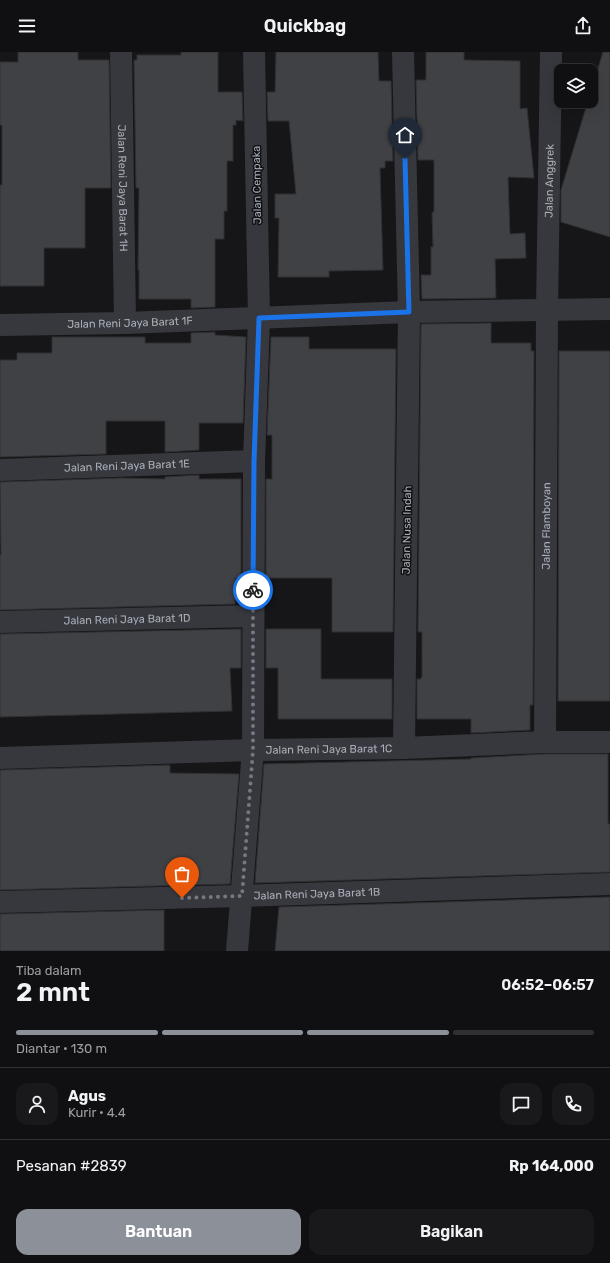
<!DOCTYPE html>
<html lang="id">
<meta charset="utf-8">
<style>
body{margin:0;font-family:Rubik,sans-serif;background:#19191b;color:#f1f3f6;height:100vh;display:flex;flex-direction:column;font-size:15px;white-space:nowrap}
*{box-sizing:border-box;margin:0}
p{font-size:13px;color:#9c9d9f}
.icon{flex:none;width:22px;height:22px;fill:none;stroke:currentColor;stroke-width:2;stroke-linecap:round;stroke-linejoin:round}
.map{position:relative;height:899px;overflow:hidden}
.sheet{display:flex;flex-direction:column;background:#101012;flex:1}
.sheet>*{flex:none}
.fabs{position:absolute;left:554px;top:12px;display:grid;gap:8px}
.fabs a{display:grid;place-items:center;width:44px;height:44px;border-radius:8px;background:#101012;box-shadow:0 4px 16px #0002,0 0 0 1px #303032;font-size:20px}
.pin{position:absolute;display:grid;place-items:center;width:34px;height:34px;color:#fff;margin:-41px -17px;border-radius:50% 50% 50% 0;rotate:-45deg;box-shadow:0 0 4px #0007}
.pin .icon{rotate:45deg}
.courier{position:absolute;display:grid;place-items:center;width:40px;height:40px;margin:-20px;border:3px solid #1a73e8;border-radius:50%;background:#fff;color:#222;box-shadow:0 1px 5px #0007}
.overview em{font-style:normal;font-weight:600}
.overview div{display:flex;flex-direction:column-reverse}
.overview{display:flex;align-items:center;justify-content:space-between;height:68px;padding:0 16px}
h1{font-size:26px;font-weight:600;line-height:30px}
.bar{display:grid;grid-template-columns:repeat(4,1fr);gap:6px 4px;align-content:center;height:48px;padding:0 16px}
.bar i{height:5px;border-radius:3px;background:#303032}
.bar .on{background:#8c9099}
.bar p{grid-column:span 4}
.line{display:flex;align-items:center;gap:10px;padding:0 16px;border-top:1px solid #303032}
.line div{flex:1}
.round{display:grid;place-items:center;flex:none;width:42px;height:42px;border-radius:12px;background:#19191b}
.primary-button{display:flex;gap:8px;margin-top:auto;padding:8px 16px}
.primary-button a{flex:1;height:46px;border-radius:12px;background:#8c9099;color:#fff;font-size:16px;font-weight:600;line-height:46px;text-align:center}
.primary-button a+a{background:#19191b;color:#f1f3f6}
header{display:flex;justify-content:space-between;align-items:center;height:52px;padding:0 16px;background:#101012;font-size:18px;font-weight:600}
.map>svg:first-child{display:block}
.building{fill:#404145;stroke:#303034}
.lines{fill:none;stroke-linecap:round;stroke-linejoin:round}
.minor{stroke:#37383d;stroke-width:22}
.done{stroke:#757880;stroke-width:4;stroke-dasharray:0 7.2}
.route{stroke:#1a73e8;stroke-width:5}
.labels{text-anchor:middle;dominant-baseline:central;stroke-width:3;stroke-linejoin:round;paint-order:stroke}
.street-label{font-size:11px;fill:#a8adb8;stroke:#111113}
</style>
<header><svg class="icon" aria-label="menu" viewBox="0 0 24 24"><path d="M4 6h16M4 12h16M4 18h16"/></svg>Quickbag<svg class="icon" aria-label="share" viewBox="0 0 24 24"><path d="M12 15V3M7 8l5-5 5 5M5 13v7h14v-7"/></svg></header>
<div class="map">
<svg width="610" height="899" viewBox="0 0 610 899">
<rect width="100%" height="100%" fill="#161618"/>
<path class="building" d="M18 0H78V8H109L111 136H85V196H44V234H0V133H2V73H0V10H18Z
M181 0H218V40H242L243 69 236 68V73H233V109H227V159H224V187H215V255L191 256V247H139V218H138L139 136H136L134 8H137V3H181Z
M276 0H378L379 29H391L393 109H385V116H380L383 218 329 219V225H278L279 166H275V142H296L289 69H268L267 40H275Z
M426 0H464V8L520 9V57L527 56 534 126 508 125 510 182 525 181 526 206 495 207 496 246 422 247 421 223H431V195H433L432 160H434V108H418L416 28H426Z
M603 0H610V185L561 170V138L588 49H591V39Z
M491 271V291H531V299H534L533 653H530V678L471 681V667H417V627H421V625H422V580H418L421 272Z
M215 280V283L246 285 243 371H199V398L165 400V369H106V402L0 405V308H17V301H52V285H145V291H191V281Z
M271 285H309V297H396L393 580H332V526H266V427H272V383H267Z
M559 299H610V649H558Z
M199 423V427H241V526H235V552L0 558V503H1L0 430 121 426 165 427V425Z
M241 577V616H230L232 659 0 665V582Z
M266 577H321V627H392V667H278V616H266Z
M545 702H608V772H610V820L255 831 264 712 471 707V706Z
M170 713V721L239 722 230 832 0 838V718Z
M610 845V899H275L279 855Z
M164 858V899H0V862Z"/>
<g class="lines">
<g class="minor">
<path id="s1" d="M121 0 125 271"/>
<path d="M403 0 409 260 404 696"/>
<path id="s2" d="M0 273 125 271 409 260 610 257"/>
<path id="s3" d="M0 418 254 409"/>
<path id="s4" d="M0 570 253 564"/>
<path id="s5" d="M545 690 547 258 551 0"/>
<path id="s6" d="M0 706 253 698 404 696 545 690H610"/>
<path id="s7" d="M0 850 242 844 610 832"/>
<path d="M237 899 253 698 254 409 259 267 254 0"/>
</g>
</g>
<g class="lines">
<path class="done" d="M182 846 242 844 253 698V538"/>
<path class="route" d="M253 538 254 410 259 266 409 260 405 107"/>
</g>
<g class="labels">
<g class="street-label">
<text stroke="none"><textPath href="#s5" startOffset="561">Jalan Anggrek</textPath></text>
<text transform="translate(257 133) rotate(-91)">Jalan Cempaka</text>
<text stroke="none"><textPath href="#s1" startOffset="136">Jalan Reni Jaya Barat 1H</textPath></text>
<text stroke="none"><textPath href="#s2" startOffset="130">Jalan Reni Jaya Barat 1F</textPath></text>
<text stroke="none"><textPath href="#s3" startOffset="127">Jalan Reni Jaya Barat 1E</textPath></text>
<text stroke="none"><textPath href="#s5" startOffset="216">Jalan Flamboyan</textPath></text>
<text transform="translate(407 478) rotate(-89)">Jalan Nusa Indah</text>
<text stroke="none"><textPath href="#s4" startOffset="127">Jalan Reni Jaya Barat 1D</textPath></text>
<text stroke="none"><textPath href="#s6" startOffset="329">Jalan Reni Jaya Barat 1C</textPath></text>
<text stroke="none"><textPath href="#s7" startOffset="317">Jalan Reni Jaya Barat 1B</textPath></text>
</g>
</g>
</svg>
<div class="fabs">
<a><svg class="icon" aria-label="layers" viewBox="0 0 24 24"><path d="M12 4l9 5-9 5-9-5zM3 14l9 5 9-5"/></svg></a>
</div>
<div class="pin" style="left:182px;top:846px;background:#ea580c"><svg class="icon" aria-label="bag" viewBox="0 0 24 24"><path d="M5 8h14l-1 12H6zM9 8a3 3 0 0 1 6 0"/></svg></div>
<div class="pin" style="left:405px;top:107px;background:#1f2937"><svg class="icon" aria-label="home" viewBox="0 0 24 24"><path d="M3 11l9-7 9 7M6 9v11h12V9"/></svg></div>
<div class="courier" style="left:253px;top:538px"><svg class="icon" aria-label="bike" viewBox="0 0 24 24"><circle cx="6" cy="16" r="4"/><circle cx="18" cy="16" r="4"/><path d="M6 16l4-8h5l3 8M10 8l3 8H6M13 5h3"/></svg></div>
</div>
<section class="sheet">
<div class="overview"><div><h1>2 mnt</h1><p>Tiba dalam</p></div><em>06:52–06:57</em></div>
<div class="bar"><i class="on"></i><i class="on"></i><i class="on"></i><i></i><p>Diantar · 130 m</p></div>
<div class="line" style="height:72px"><a class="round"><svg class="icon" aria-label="person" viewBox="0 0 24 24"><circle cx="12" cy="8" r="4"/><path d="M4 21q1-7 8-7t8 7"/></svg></a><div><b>Agus</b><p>Kurir · 4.4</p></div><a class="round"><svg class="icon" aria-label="chat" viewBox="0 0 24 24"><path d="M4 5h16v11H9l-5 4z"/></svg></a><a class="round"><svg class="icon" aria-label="phone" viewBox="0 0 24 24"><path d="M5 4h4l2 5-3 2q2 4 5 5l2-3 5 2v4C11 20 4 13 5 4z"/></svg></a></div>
<div class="line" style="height:52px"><div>Pesanan #2839</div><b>Rp 164,000</b></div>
<div class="primary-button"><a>Bantuan</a><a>Bagikan</a></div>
</section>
